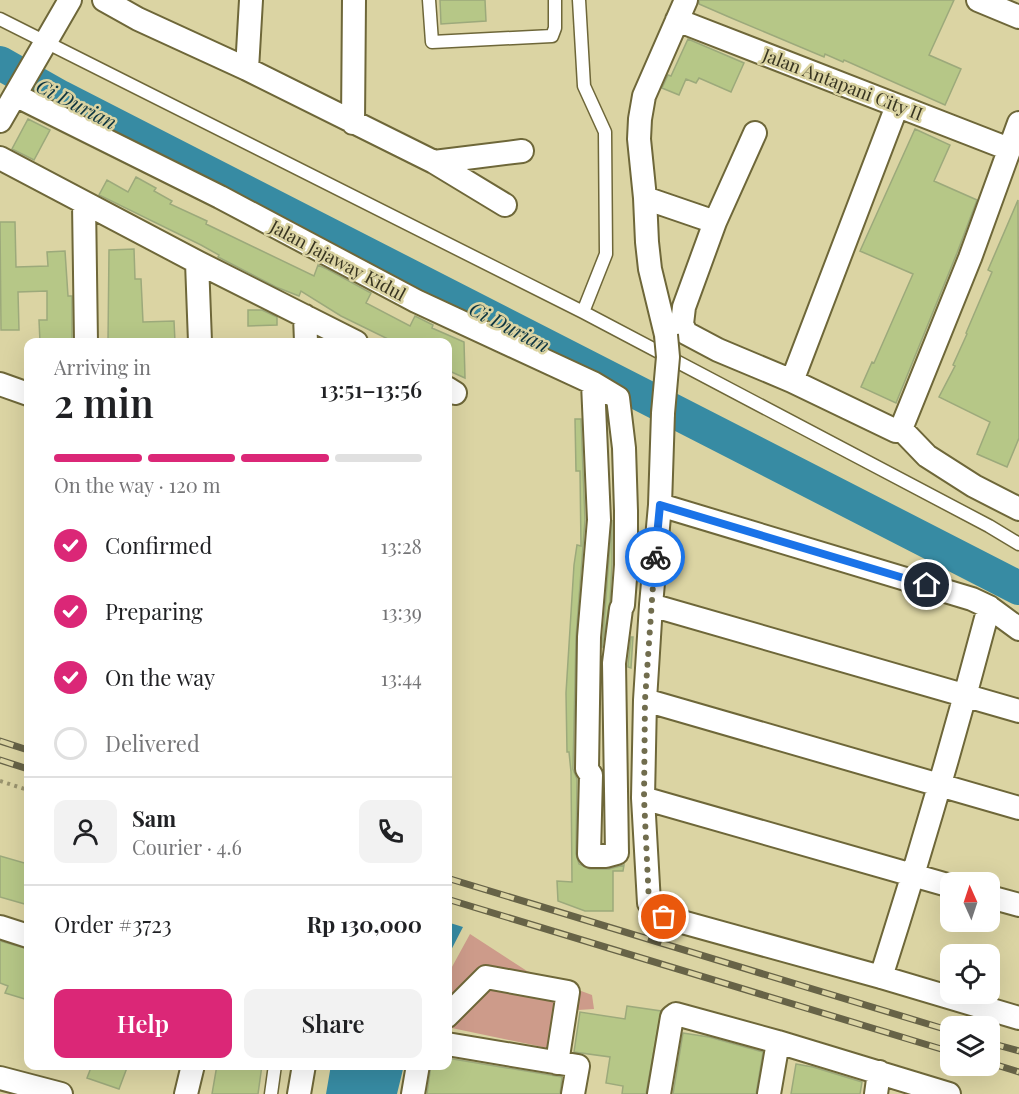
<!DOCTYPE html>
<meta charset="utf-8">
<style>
body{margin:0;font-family:"Playfair Display",serif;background:#f2f2f2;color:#202124;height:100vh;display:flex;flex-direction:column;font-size:22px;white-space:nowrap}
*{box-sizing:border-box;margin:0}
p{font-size:20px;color:#757577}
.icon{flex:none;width:33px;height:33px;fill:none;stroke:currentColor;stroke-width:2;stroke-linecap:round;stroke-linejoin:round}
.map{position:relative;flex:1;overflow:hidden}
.panel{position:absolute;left:24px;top:338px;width:428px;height:732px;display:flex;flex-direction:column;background:#fff;border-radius:12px;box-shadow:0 6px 24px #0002}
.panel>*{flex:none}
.needle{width:39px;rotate:357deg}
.tools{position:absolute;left:940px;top:872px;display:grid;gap:12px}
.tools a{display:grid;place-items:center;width:60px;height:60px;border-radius:12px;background:#fff;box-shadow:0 6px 24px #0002;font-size:30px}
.pin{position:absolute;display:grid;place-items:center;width:51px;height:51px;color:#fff;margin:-26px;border:3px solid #fff;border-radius:50%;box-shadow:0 2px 6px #0007}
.courier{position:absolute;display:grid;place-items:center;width:60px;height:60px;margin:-30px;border:4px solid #1a73e8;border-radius:50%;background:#fff;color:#222;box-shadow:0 2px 8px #0007}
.summary em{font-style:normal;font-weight:600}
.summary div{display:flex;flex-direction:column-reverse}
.summary{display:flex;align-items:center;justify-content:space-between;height:102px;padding:0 30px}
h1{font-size:39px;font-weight:600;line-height:45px}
.bar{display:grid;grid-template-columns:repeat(4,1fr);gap:9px 6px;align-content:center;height:72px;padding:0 30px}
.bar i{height:8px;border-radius:4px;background:#e0e0e0}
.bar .current{background:#db2777}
.bar p{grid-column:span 4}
.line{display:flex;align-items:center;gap:15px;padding:0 30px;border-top:2px solid #e0e0e0}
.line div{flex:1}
.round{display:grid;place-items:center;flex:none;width:63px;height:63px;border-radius:12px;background:#f2f2f2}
ol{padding:0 30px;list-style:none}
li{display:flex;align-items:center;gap:18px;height:66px}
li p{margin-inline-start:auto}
li .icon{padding:6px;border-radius:50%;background:#db2777;color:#fff;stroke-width:4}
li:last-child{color:#757577}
li i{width:33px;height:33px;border:3px solid #e0e0e0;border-radius:50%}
.primary-button{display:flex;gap:12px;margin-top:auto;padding:12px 30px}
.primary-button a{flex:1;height:69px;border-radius:12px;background:#db2777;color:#fff;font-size:24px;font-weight:600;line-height:69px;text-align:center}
.primary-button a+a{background:#f2f2f2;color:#202124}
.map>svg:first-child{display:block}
.green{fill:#cd9b8a}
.water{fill:#378ba3}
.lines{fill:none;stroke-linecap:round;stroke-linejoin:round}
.river{stroke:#378ba3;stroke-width:34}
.building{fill:#b6c787;stroke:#9ca97b;stroke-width:1.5}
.lane-casing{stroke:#6e6739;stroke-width:15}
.street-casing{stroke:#6e6739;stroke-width:26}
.path{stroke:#99936e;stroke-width:4;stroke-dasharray:3 4.5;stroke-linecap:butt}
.lane{stroke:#fff;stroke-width:12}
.street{stroke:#fff;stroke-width:22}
.rail-casing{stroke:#676347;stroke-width:7}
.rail{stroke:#dbd4a3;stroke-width:4.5;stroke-dasharray:14;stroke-linecap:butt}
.street-bridge-casing{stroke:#6e6739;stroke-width:26;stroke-linecap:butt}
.street-bridge{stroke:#fff;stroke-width:22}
.done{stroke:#716d4e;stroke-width:6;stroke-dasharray:0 10.8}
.route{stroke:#1a73e8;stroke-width:8}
.labels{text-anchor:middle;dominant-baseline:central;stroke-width:5;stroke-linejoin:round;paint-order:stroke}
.street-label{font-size:18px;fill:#383521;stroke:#dbd4a3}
.water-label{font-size:20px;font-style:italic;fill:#0f3641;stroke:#dbd4a3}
</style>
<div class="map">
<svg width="1019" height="1094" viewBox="0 0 1019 1094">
<rect width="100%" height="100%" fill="#dbd4a3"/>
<path class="green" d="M470 934 527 971 592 995 594 1009 562 1011 557 1050 447 1027V976Z"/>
<path class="water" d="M447 922 463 927 447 958Z
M331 1065H404L397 1094H326Z"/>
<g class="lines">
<path class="river" d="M0 63 60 97 1019 588"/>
</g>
<path class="building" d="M440 0H485L486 21 441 24Z
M699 0H954L929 55 961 69 945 105 844 60 843 62 825 54 824 57 729 17 699 4Z
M688 39 744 63 731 92 699 78 696 83 686 79 679 95 662 88 668 75 671 76Z
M28 119 50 130 34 160 12 149Z
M915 129 950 145 934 181 977 200 957 253 896 403 861 387 872 362 874 363 913 274 860 251Z
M136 177 156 188 154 191 172 201 170 204 207 221 206 224 314 276 318 265 327 269 371 293 366 303 410 326 415 316 433 325 432 328 464 342 465 378 447 370V342H394L341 316 301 291 299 296 276 287 218 257 219 255 201 245 99 195 107 180 128 192Z
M1018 200 1019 438 1007 467 977 454 990 422 939 397 955 366 953 365 967 334 966 333 992 272 988 270Z
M0 222H15L16 267 48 266 47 252 65 251 68 296H72V342H40L39 320H47V291L18 292 19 330H1Z
M134 249 135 279H141L143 322 174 321 175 342H108L109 250Z
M248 310H262L277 317V325L248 326Z
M575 419H581L585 520 576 637 573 769 577 779 576 854 579 864 590 869H609L624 865 623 871H613V911H585L558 901 557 881 572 882 571 772 569 752H567L566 693 574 565 577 545 581 546 580 471H576Z
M612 520V564L610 601 602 648Z
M631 637H633L631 668 628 667V664Z
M0 856 28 864V905L0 897Z
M0 941 28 949V1000L5 993 8 986 0 983Z
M627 1006 661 1011 646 1094H622L623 1086 606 1083 610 1057 574 1052 580 1012 625 1019Z
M683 1033 709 1037 763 1052 756 1094H673Z
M447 1058 562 1077 560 1094H427L431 1065H447Z
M796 1064 813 1067 862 1082 860 1094H791Z
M92 1065H128L119 1089 87 1078Z
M217 1065H262L258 1094H212Z"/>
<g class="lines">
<g class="lane-casing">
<path id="lane" d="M429 0 432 42 552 36 555 28V0
M579 0 584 86 605 132 606 254 583 312
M0 19 583 312 989 526 1019 544
M271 1094 275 1065"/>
</g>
<g class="street-casing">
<path id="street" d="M104 0 138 19 247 69 434 162 505 205
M978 0 1019 17
M677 20 1009 149
M247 69 251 0
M15 95 220 197 416 301 593 383 618 398 624 448 626 511V565L623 605 621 609 614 663 617 853 606 856H591L589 854 591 775 587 769 589 637 599 520 593 383
M0 121 70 0
M353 123 354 0
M755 133 715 222 684 307 682 324 686 333 718 350 792 381 896 431 901 429 927 456 974 486 1019 509
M0 158 197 262 356 342
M434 162 522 151
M645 198 715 222
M84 203 86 342
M197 262 200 342
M305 316 306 342
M666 335 650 269 647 242 645 198 639 139 640 119 644 96 686 0
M792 381 897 106
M0 384 28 394
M447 388 455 393
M663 413 660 505 651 605 645 700 643 798 649 903 654 912 664 917 881 977 1019 1018
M901 429 970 258 1019 123
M660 505 972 599 989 607 1019 629
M651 605 1019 711
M645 700 1019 808
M643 798 951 886
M990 897 1019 905
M0 927 28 936
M881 977C920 855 956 732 989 607
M447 1016 486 977 568 992 557 1063
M447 1044 578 1066 573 1094
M0 1078 61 1094
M186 1094 193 1065
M299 1094 304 1065
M413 1094 418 1065
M659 1094 672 1017 676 1014 778 1042 949 1094
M769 1094 778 1042
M876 1094 879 1072"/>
</g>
<path class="path" d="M0 781 28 790"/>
<use href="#lane" class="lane"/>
<use href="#street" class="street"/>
<g class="rail-casing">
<path id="rail" d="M0 741 28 750
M0 760 28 769
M447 878 951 1031
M447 899 951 1052
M990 1043 1019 1051
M990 1063 1019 1072"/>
</g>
<use href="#rail" class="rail"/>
<g class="street-bridge-casing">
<path id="street-bridge" d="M663 413 668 357 666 335"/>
</g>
<use href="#street-bridge" class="street-bridge"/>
</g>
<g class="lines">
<path class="done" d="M655 557 645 700 644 798 649 903 654 912 664 917"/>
<path class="route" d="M655 557 660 505 927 585"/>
</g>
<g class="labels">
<g class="street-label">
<text transform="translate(843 84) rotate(21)">Jalan Antapani City II</text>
<text transform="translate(338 260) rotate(28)">Jalan Jajaway Kidul</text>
</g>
<g class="water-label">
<text transform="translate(77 103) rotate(27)">Ci Durian</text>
<text transform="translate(510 326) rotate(27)">Ci Durian</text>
</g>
</g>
</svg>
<div class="tools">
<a><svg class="needle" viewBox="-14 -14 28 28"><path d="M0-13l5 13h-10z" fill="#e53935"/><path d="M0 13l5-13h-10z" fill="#757577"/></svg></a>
<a><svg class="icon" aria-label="locate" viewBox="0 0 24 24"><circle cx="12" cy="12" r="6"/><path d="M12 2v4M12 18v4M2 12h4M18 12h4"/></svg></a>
<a><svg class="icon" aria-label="layers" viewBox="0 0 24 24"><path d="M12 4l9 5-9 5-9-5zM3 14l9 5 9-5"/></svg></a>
</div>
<div class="pin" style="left:664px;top:917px;background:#ea580c"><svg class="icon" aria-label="bag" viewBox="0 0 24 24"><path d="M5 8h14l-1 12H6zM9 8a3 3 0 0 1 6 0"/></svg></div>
<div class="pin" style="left:927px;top:585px;background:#1f2937"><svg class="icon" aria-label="home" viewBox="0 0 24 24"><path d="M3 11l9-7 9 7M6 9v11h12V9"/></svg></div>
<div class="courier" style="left:655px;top:557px"><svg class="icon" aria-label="bike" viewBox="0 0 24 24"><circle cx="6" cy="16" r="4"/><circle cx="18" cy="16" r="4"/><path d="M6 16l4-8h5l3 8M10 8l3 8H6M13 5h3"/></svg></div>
<section class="panel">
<div class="summary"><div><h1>2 min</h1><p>Arriving in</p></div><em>13:51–13:56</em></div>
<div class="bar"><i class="current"></i><i class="current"></i><i class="current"></i><i></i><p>On the way · 120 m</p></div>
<ol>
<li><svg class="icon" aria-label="check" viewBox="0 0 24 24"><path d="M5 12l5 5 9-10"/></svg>Confirmed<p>13:28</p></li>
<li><svg class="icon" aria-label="check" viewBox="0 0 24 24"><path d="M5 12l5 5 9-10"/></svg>Preparing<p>13:39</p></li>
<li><svg class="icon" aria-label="check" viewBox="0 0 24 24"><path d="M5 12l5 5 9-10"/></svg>On the way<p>13:44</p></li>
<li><i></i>Delivered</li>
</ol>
<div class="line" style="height:108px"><a class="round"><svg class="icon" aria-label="person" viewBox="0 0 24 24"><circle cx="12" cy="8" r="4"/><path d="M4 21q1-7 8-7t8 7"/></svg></a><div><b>Sam</b><p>Courier · 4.6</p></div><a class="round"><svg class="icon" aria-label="phone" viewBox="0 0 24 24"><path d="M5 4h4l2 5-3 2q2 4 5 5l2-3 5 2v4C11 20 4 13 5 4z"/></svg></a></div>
<div class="line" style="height:78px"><div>Order #3723</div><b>Rp 130,000</b></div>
<div class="primary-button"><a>Help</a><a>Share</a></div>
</section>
</div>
